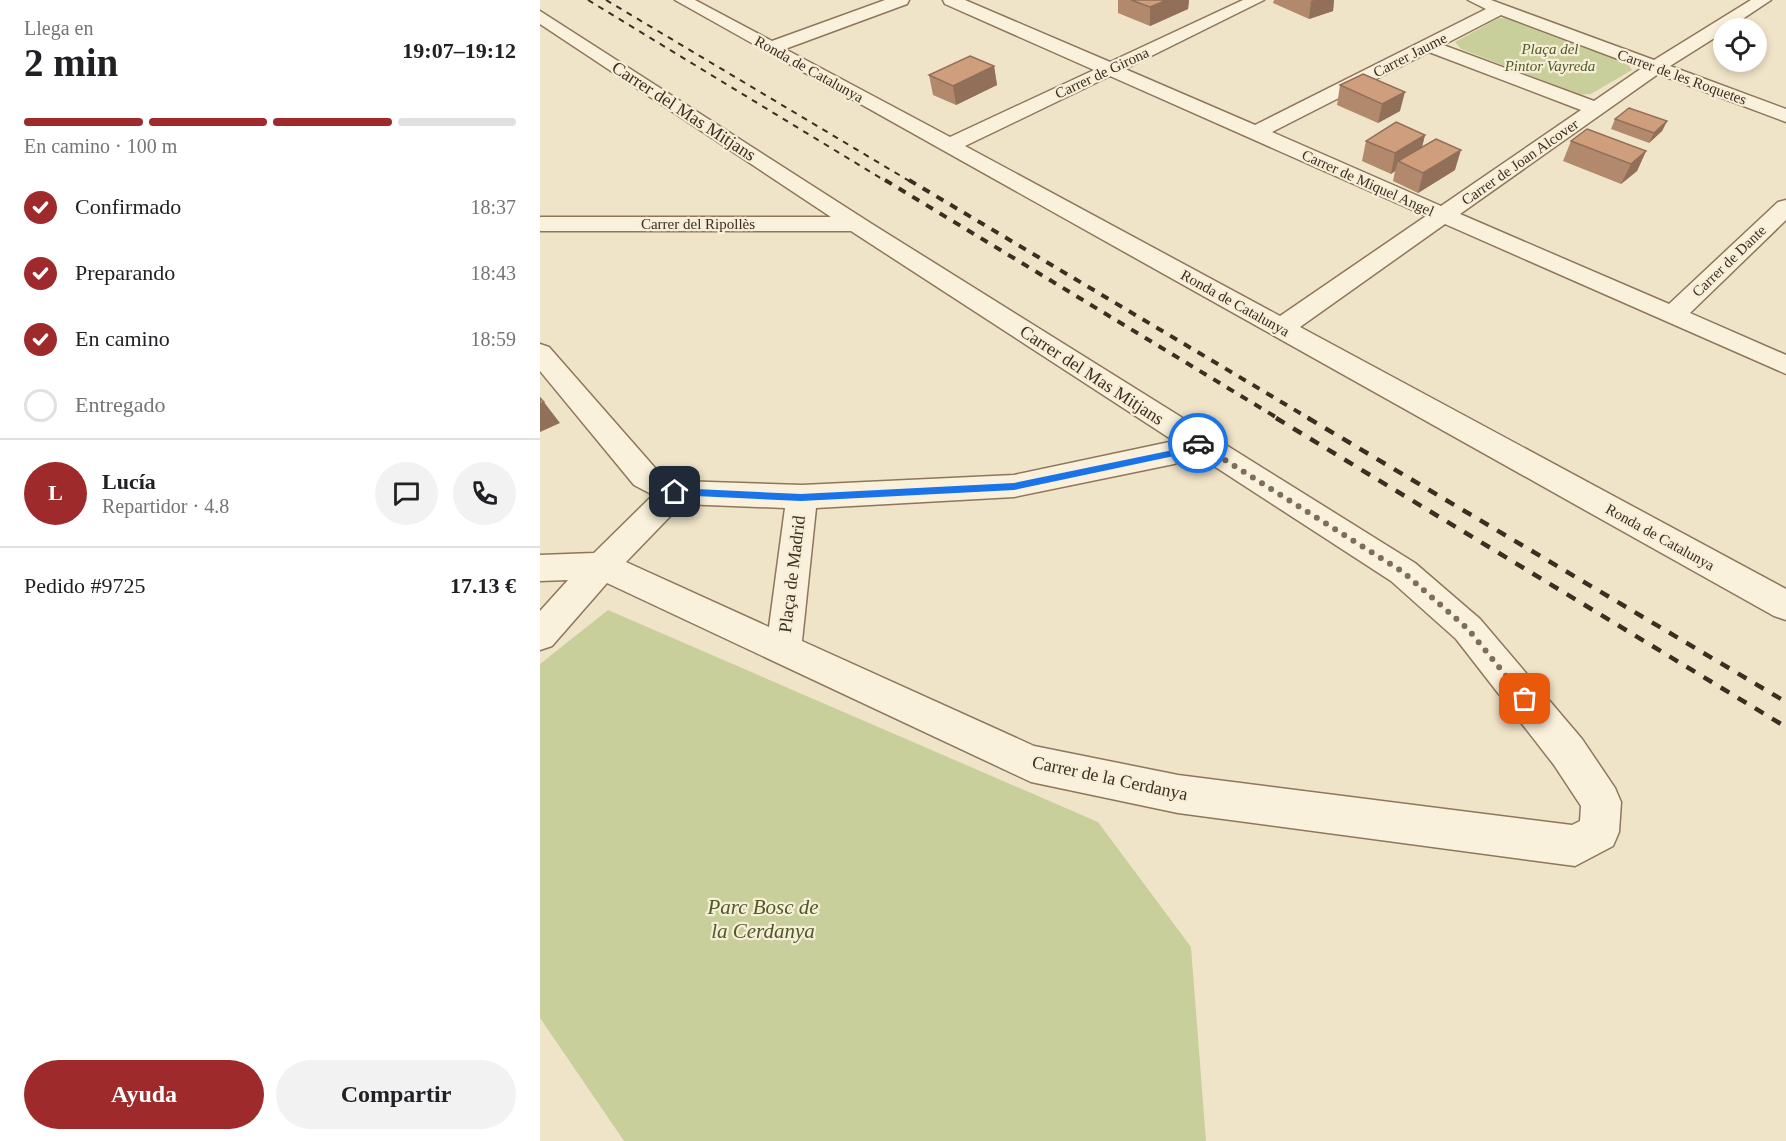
<!DOCTYPE html>
<html lang="es">
<meta charset="utf-8">
<style>
body{margin:0;font-family:Georgia,serif;background:#f2f2f2;color:#202124;height:100vh;display:flex;flex-direction:column;font-size:22px;white-space:nowrap}
*{box-sizing:border-box;margin:0}
p{font-size:20px;color:#757577}
.icon{flex:none;width:33px;height:33px;fill:none;stroke:currentColor;stroke-width:2;stroke-linecap:round;stroke-linejoin:round}
.map{position:relative;flex:1;overflow:hidden}
.panel{display:flex;flex-direction:column;background:#fff;width:540px}
.panel>*{flex:none}
.controls{position:absolute;left:1173px;top:18px;display:grid;gap:12px}
.controls a{display:grid;place-items:center;width:54px;height:54px;border-radius:50%;background:#fff;box-shadow:0 3px 9px #0003;font-size:30px}
.pin{position:absolute;display:grid;place-items:center;width:51px;height:51px;color:#fff;margin:-26px;border-radius:12px;box-shadow:0 3px 9px #0006}
.courier{position:absolute;display:grid;place-items:center;width:60px;height:60px;margin:-30px;border:4px solid #1a73e8;border-radius:50%;background:#fff;color:#222;box-shadow:0 2px 8px #0007}
.overview em{font-style:normal;font-weight:800}
.overview div{display:flex;flex-direction:column-reverse}
.overview{display:flex;align-items:center;justify-content:space-between;height:102px;padding:0 24px}
h1{font-size:39px;font-weight:800;line-height:45px}
.bar{display:grid;grid-template-columns:repeat(4,1fr);gap:9px 6px;align-content:center;height:72px;padding:0 24px}
.bar i{height:8px;border-radius:4px;background:#e0e0e0}
.bar .active{background:#9e2a2b}
.bar p{grid-column:span 4}
.line{display:flex;align-items:center;gap:15px;padding:0 24px;border-top:2px solid #e0e0e0}
.line div{flex:1}
.round{display:grid;place-items:center;flex:none;width:63px;height:63px;border-radius:32px;background:#f2f2f2}
ol{padding:0 24px;list-style:none}
li{display:flex;align-items:center;gap:18px;height:66px}
li p{margin-inline-start:auto}
li .icon{padding:6px;border-radius:50%;background:#9e2a2b;color:#fff;stroke-width:4}
li:last-child{color:#757577}
li i{width:33px;height:33px;border:3px solid #e0e0e0;border-radius:50%}
.action{display:flex;gap:12px;margin-top:auto;padding:12px 24px}
.action a{flex:1;height:69px;border-radius:36px;background:#9e2a2b;color:#fff;font-size:24px;font-weight:800;line-height:69px;text-align:center}
.action a+a{background:#f2f2f2;color:#202124}
main{display:flex;flex:1;min-height:0}
.map>svg:first-child{display:block}
.green{fill:#c9cf9b}
.lines{fill:none;stroke-linecap:round;stroke-linejoin:round}
.minor-casing{stroke:#8d765c;stroke-width:3}
.minor{fill:#faf1dc;fill-rule:evenodd}
.rail-far2{stroke:#3d2e20;stroke-width:2;stroke-dasharray:6 6;stroke-linecap:butt}
.rail-far1{stroke:#3d2e20;stroke-width:4;stroke-dasharray:8 8;stroke-linecap:butt}
.rail{stroke:#3d2e20;stroke-width:4.5;stroke-dasharray:10 10;stroke-linecap:butt}
.wall{fill:#b2896c}
.shaded-wall{fill:#916f58}
.building{fill:#cf9f7d;stroke:#916f58;stroke-width:1.5}
.route{fill:#1a73e8}
.done{stroke:#7c6e5b;stroke-width:6;stroke-dasharray:0 10.8}
.labels{text-anchor:middle;dominant-baseline:central;stroke-width:4.5;stroke-linejoin:round;paint-order:stroke}
.far-park-label{font-size:15px;font-style:italic;fill:#4d5a26;stroke:#f7eed8}
.far-street-label{font-size:15px;fill:#3d2e20;stroke:#f7eed8}
.street-label{font-size:18px;fill:#3d2e20;stroke:#f7eed8}
.near-park-label{font-size:21px;font-style:italic;fill:#4d5a26;stroke:#f7eed8}
</style>
<main>
<section class="panel">
<div class="overview"><div><h1>2 min</h1><p>Llega en</p></div><em>19:07–19:12</em></div>
<div class="bar"><i class="active"></i><i class="active"></i><i class="active"></i><i></i><p>En camino · 100 m</p></div>
<ol>
<li><svg class="icon" aria-label="check" viewBox="0 0 24 24"><path d="M5 12l5 5 9-10"/></svg>Confirmado<p>18:37</p></li>
<li><svg class="icon" aria-label="check" viewBox="0 0 24 24"><path d="M5 12l5 5 9-10"/></svg>Preparando<p>18:43</p></li>
<li><svg class="icon" aria-label="check" viewBox="0 0 24 24"><path d="M5 12l5 5 9-10"/></svg>En camino<p>18:59</p></li>
<li><i></i>Entregado</li>
</ol>
<div class="line" style="height:108px"><b class="round" style="background:#9e2a2b;color:#fff">L</b><div><b>Lucía</b><p>Repartidor · 4.8</p></div><a class="round"><svg class="icon" aria-label="chat" viewBox="0 0 24 24"><path d="M4 5h16v11H9l-5 4z"/></svg></a><a class="round"><svg class="icon" aria-label="phone" viewBox="0 0 24 24"><path d="M5 4h4l2 5-3 2q2 4 5 5l2-3 5 2v4C11 20 4 13 5 4z"/></svg></a></div>
<div class="line" style="height:78px"><div>Pedido #9725</div><b>17.13 €</b></div>
<div class="action"><a>Ayuda</a><a>Compartir</a></div>
</section>
<div class="map">
<svg width="1246" height="1141" viewBox="0 0 1246 1141">
<rect width="100%" height="100%" fill="#f0e4c8"/>
<path class="green" d="M959 18 976 19 1086 61 1092 70 1051 94 1040 95 921 49 915 42Z
M68 610 558 822 651 947 666 1141H84L0 1018V664Z"/>
<g class="lines">
<g class="minor-casing">
<path id="minor" d="M135 0H155L232 41 345 0H369L367 4 245 49 410 137 554 70 405 4 403 0H425L570 62 703 0H724L585 69 715 125 946 9 928 0H951L1114 60 1211 0H1231L1189 28H1184V32L1130 66 1246 109V122L1118 74 920 214 1129 304 1238 202 1246 200V220L1150 313 1246 355V374L905 224 760 327 1246 589V620L1234 616ZM961 15 1102 68 1054 101 903 45ZM889 52 1041 110 901 206 732 132ZM570 76 886 216 740 316 425 146Z
M0 11 332 224 875 563 940 619 1042 739 1075 788 1081 802 1079 832 1073 846 1035 866 638 813 491 782 67 583 12 646 0 650V611L28 580 0 581V555L54 553 113 495 94 485 0 371V344L9 347 116 469 139 481 262 485 474 475 634 441 311 231H0V217H291L0 24ZM657 455 851 581 916 639 1014 765 1041 806 1040 821 1032 825 638 775 494 746 262 641 276 508 474 497 634 464ZM142 504 245 508 229 627 86 562Z"/>
</g>
<use href="#minor" class="minor"/>
<path class="rail-far2" d="M48 0 347 182
M66 0 371 182"/>
<path class="rail-far1" d="M345 180 739 419
M369 180 770 419"/>
<path class="rail" d="M736 418 1246 727
M768 418 1246 702"/>
</g>
<path class="wall" d="M578 0H649L648 9 610 26 578 13Z
M734 0H794L793 11 769 19 733 3Z
M454 66 457 85 416 105 393 95 389 75Z
M800 85 860 111 838 123 797 105Z
M1075 119 1127 121 1122 131 1109 143 1071 129Z
M885 135 882 147 915 170 878 193 853 181 855 171 851 174 822 161 826 141Z
M1031 141 1106 151 1097 171 1081 184 1023 161Z"/>
<path class="shaded-wall" d="M627 0H649L648 9 610 26V7Z
M774 0H794L793 11 769 19 771 1Z
M454 66 457 85 416 105 413 86Z
M865 92 860 111 838 123 842 104Z
M1127 121 1122 131 1109 143 1114 133Z
M885 135 880 155 858 161 855 171 851 174 855 153Z
M921 150 915 170 878 193 883 173Z
M1106 151 1097 171 1081 184 1091 164Z
M0 397 20 423 0 432Z"/>
<path class="building" d="M591 0H627L610 7Z
M430 56 454 66 413 86 389 75Z
M823 74 865 92 842 104 800 85Z
M1089 108 1127 121 1114 133 1075 119Z
M856 122 885 135 855 153 826 141Z
M1047 129 1106 151 1091 164 1031 141Z
M896 139 921 150 883 173 858 161Z
M0 398 4 402 0 404Z"/>
<path class="route" d="M658 440 662 443 661 445 634 456 474 490 261 501 135 495 130 492 135 488 261 494 474 483 633 450Z"/>
<g class="lines">
<path class="done" d="M658 443 863 572 928 629 985 699"/>
</g>
<g class="labels">
<g class="far-park-label">
<text x="1010" y="49">Plaça del<tspan x="1010" dy="17">Pintor Vayreda</tspan></text>
</g>
<g class="far-street-label">
<text transform="translate(870 55) rotate(-27)">Carrer Jaume</text>
<text transform="translate(269 69) rotate(29)">Ronda de Catalunya</text>
<text transform="translate(562 73) rotate(-25)">Carrer de Girona</text>
<text transform="translate(1142 77) rotate(20)">Carrer de les Roquetes</text>
<text transform="translate(980 162) rotate(-35)">Carrer de Joan Alcover</text>
<text transform="translate(828 183) rotate(24)">Carrer de Miquel Angel</text>
<text x="158" y="224">Carrer del Ripollès</text>
<text transform="translate(1189 261) rotate(-44)">Carrer de Dante</text>
<text transform="translate(695 303) rotate(29)">Ronda de Catalunya</text>
<text transform="translate(1120 537) rotate(29)">Ronda de Catalunya</text>
</g>
<g class="street-label">
<text transform="translate(144 111) rotate(33)">Carrer del Mas Mitjans</text>
<text transform="translate(552 375) rotate(33)">Carrer del Mas Mitjans</text>
<text transform="translate(252 574) rotate(-83)">Plaça de Madrid</text>
<text transform="translate(570 778) rotate(12)">Carrer de la Cerdanya</text>
</g>
<g class="near-park-label">
<text x="223" y="907">Parc Bosc de<tspan x="223" dy="24">la Cerdanya</tspan></text>
</g>
</g>
</svg>
<div class="controls">
<a><svg class="icon" aria-label="locate" viewBox="0 0 24 24"><circle cx="12" cy="12" r="6"/><path d="M12 2v4M12 18v4M2 12h4M18 12h4"/></svg></a>
</div>
<div class="pin" style="left:985px;top:699px;background:#ea580c"><svg class="icon" aria-label="bag" viewBox="0 0 24 24"><path d="M5 8h14l-1 12H6zM9 8a3 3 0 0 1 6 0"/></svg></div>
<div class="pin" style="left:135px;top:492px;background:#1f2937"><svg class="icon" aria-label="home" viewBox="0 0 24 24"><path d="M3 11l9-7 9 7M6 9v11h12V9"/></svg></div>
<div class="courier" style="left:658px;top:443px"><svg class="icon" aria-label="car" viewBox="0 0 24 24"><path d="M5 17H2v-5l4-1 3-4h7l3 4 3 1v5h-3M9 17h6M6 11h13"/><circle cx="7" cy="17" r="2"/><circle cx="17" cy="17" r="2"/></svg></div>
</div>
</main>
